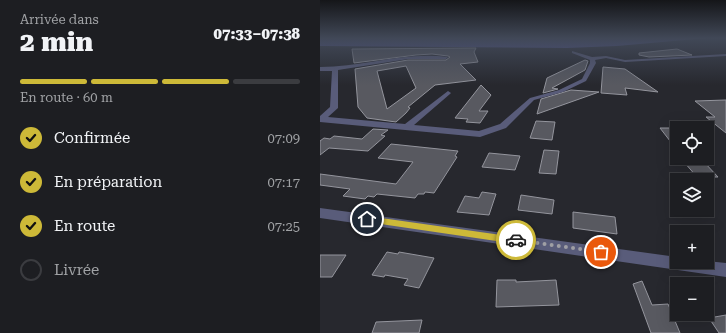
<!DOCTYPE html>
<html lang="fr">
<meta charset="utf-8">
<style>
body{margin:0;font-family:"Roboto Serif",serif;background:#2a2b2f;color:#f1f3f6;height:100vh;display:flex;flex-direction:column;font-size:15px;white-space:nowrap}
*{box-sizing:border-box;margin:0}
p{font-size:13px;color:#a0a2a5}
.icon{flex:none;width:22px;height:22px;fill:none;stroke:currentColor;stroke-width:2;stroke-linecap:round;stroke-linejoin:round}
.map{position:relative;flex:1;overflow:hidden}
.sheet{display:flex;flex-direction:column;background:#1d1e22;width:320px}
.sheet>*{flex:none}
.buttons{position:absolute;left:350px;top:121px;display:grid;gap:8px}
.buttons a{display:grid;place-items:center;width:44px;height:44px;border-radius:0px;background:#1d1e22;box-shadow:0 4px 16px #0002,0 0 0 1px #3b3c40;font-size:20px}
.pin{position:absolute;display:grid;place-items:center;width:34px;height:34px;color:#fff;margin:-17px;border:2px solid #fff;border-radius:50%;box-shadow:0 1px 4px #0007}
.courier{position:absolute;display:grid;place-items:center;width:40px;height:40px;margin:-20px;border:3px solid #cdb938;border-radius:50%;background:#fff;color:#222;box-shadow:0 1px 5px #0007}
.summary em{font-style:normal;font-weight:800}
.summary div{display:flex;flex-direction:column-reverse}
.summary{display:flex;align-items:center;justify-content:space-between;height:68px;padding:0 20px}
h1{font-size:26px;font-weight:800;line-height:30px}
.bar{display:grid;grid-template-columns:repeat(4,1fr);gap:6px 4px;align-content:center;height:48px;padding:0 20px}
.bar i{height:5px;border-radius:3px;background:#3b3c40}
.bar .active{background:#cdb938}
.bar p{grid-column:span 4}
ol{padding:0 20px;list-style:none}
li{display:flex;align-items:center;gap:12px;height:44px}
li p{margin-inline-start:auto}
li .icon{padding:4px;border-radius:50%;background:#cdb938;color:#111;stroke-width:4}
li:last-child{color:#a0a2a5}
li i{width:22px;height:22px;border:2px solid #3b3c40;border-radius:50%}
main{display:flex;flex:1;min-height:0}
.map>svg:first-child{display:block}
.forest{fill:#54569a}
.building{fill:#585960;stroke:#94959d;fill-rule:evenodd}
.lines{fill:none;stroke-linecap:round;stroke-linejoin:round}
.minor{fill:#595c7a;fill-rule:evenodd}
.route{fill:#cdb938}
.done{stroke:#9f9fa4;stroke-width:4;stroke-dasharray:0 7.2}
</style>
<main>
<section class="sheet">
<div class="summary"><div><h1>2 min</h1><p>Arrivée dans</p></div><em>07:33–07:38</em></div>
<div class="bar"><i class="active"></i><i class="active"></i><i class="active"></i><i></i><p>En route · 60 m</p></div>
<ol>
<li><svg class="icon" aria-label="check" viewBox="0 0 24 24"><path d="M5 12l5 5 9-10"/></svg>Confirmée<p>07:09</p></li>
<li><svg class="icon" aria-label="check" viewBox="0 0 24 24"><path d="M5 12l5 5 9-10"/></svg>En préparation<p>07:17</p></li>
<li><svg class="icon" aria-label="check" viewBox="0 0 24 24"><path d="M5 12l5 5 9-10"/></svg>En route<p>07:25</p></li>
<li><i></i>Livrée</li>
</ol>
</section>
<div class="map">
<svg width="406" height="333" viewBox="0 0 406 333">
<rect width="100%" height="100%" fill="#27282e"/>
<path class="forest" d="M0 38H387L297 46 247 48 0 46Z"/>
<path class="building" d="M156 48 154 52 158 62 140 64 156 80 115 85 88 107 90 108 86 113 76 122 47 118 38 107 35 69 88 60H126L130 57 128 56 112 54 96 55 34 63 32 49ZM86 66 96 88 67 109 57 71Z
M357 49 372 55 329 57 319 55V53Z
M265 60 268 61 265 70 232 88 238 89 223 93 227 78Z
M283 67 305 69 338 92 305 88 307 95 281 93Z
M161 85 171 95 159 111H168L160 123 146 122 148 119 135 118Z
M251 90 279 92 217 114 221 99Z
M406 100V133L386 117H395L375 101Z
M216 121 235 122 232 140 210 138Z
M340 128H357V150Z
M53 129 68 130 61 135 65 136 48 151 9 148 0 155V141L4 138 10 139 14 136 42 139Z
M71 144 138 151 135 156 137 157 114 193 105 192 104 194H98L95 198 57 194 54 197 48 196 45 199 23 196 30 189 0 185V174L76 184 93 162 58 158Z
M224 150 239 151 236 174 219 173Z
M169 153 200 156 195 170 162 167Z
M364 162H384L398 177H377Z
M162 192 176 194 169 215 137 212 145 196 159 198Z
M201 195 234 200 232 214 198 210Z
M253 212 295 217 297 234 253 228Z
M67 252 78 254 79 252 114 258 99 288 84 285 88 279 65 275 64 277 52 275Z
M0 255H26L12 277H0Z
M177 280H196V282L236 280 239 305 176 307Z
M322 281 332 305 348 304 360 333H331L313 284Z
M406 315V333H399L389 318Z
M102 320 99 333H52L56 322Z"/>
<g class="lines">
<path class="minor" d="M252 51 272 57 286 56 305 60 406 54V56L305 62 286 58 275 60 276 63 266 81 243 92 214 100 186 128 160 137 0 122V116L10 107 12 71H0V67C43 67 85 51 128 57L126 59H88L18 70V108L8 117 85 124 128 91 131 93 130 94 94 125 159 131 180 124 210 98 239 90 262 79 270 63V60L252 53Z
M0 208 357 257V262H387V261L406 263V277L0 218Z"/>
</g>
<linearGradient id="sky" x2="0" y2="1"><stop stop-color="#151619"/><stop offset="0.45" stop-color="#414857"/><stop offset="1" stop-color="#414857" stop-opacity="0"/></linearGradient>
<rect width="406" height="85" fill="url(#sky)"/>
<path class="route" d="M47 216 196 237 200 240 196 244 47 222 43 219Z"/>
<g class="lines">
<path class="done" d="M196 240 281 252"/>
</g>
</svg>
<div class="buttons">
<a><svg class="icon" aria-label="locate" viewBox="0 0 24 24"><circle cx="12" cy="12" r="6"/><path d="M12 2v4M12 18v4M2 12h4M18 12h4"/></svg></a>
<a><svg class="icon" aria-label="layers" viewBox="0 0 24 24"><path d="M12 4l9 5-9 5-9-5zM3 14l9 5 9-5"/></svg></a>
<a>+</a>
<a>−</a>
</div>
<div class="pin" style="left:281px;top:252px;background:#ea580c"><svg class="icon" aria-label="bag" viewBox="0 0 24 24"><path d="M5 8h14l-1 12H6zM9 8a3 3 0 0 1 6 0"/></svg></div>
<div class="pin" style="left:47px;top:219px;background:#1f2937"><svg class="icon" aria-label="home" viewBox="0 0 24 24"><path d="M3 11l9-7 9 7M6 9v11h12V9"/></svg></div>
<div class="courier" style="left:196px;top:240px"><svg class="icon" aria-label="car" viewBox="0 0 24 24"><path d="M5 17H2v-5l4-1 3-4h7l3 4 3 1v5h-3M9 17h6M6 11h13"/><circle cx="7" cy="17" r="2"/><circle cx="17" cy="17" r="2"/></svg></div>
</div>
</main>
